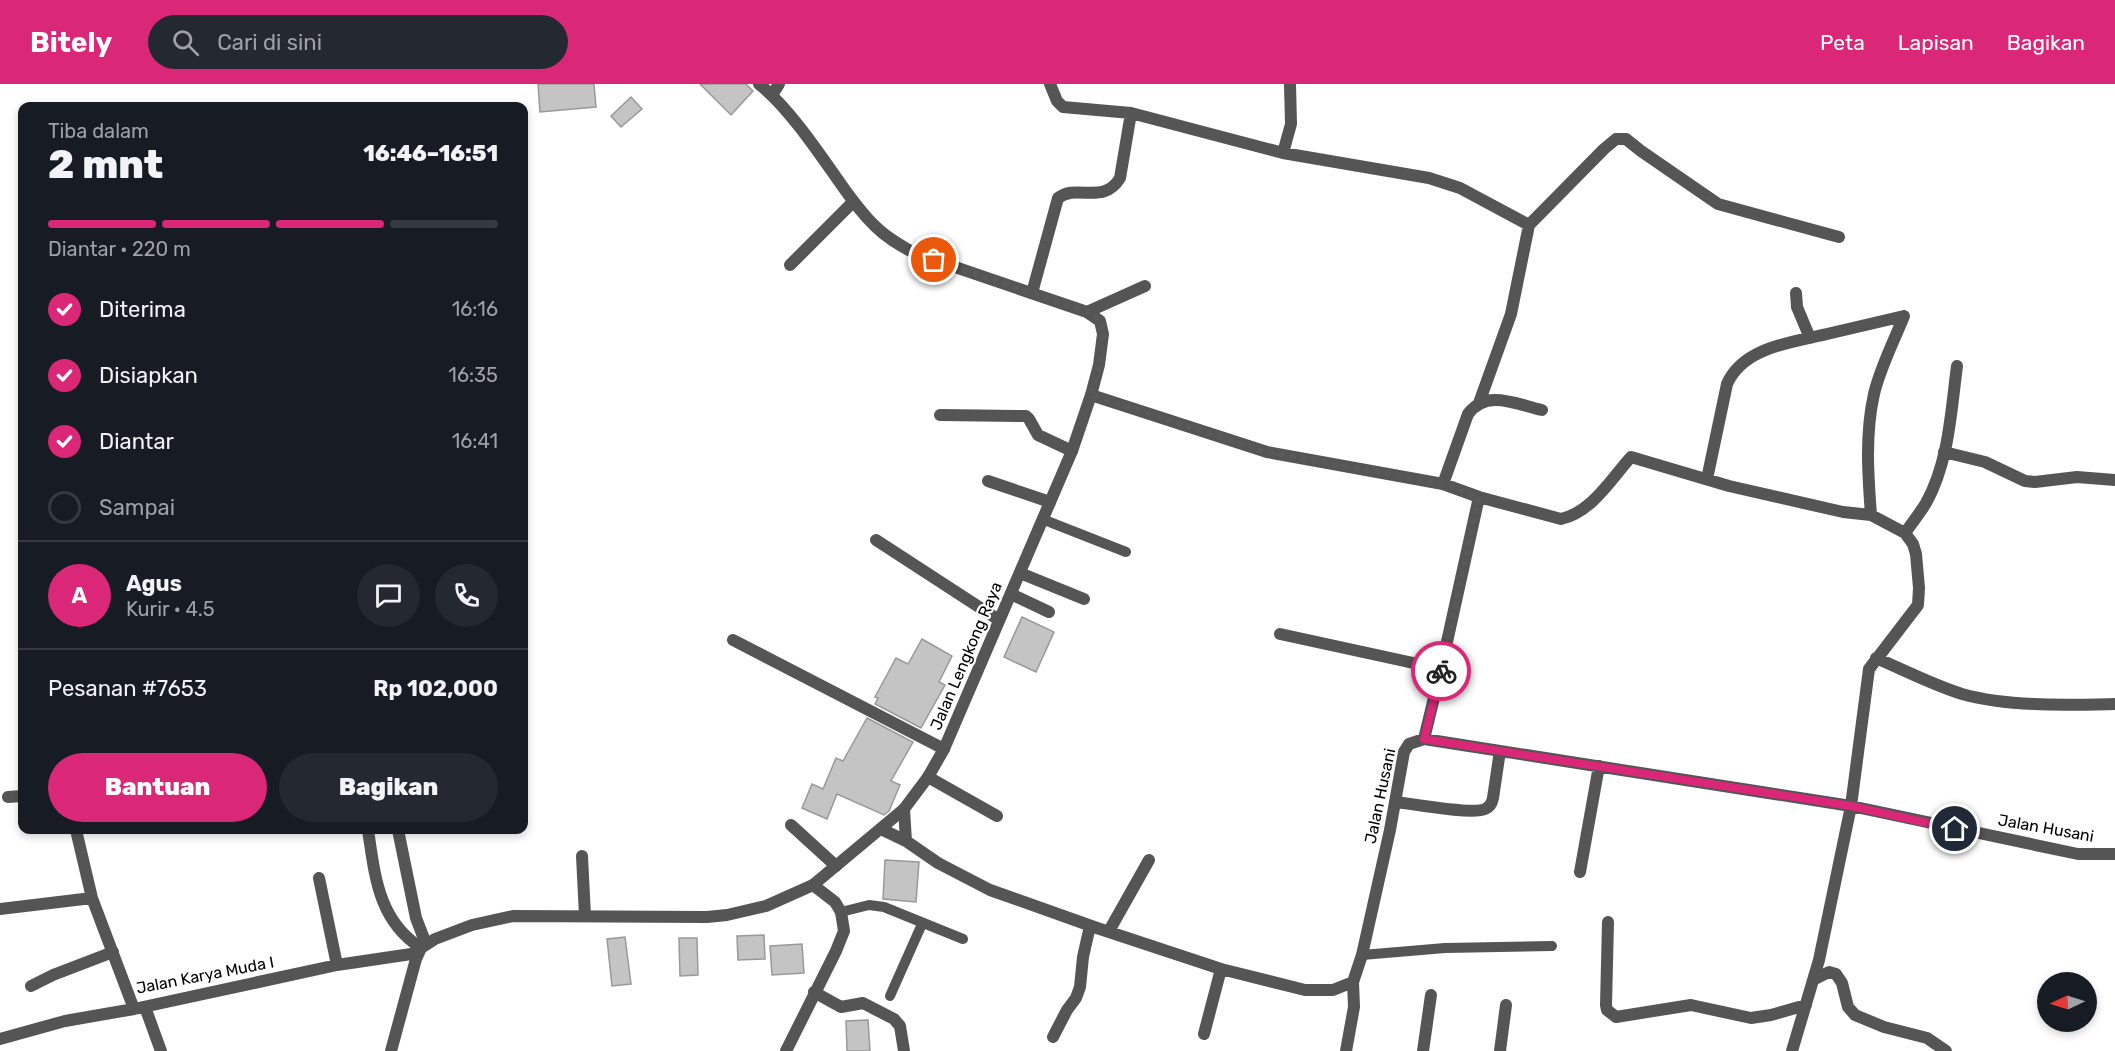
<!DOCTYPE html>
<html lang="id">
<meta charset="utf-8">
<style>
body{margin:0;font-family:Rubik,sans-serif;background:#242831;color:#f1f3f6;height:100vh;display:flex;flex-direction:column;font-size:22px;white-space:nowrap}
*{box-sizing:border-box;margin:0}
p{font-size:20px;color:#9ea1a6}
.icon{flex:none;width:33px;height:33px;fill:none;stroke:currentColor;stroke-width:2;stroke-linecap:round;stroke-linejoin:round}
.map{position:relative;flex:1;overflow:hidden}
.sheet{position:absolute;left:18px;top:18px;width:510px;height:732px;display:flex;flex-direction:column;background:#171b24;border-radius:12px;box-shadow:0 3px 9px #0003}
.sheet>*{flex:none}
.needle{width:39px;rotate:266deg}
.fabs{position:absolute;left:2037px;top:888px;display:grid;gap:12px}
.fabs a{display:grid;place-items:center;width:60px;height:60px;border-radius:50%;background:#171b24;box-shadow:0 3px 9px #0003;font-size:30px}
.pin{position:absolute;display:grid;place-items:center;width:51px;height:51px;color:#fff;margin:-26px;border:3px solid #fff;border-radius:50%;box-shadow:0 2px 6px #0007}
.courier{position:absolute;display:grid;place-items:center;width:60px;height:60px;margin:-30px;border:4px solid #db2777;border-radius:50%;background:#fff;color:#222;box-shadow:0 2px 8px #0007}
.headline em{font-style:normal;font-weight:800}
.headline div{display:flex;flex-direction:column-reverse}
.headline{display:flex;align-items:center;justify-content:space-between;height:102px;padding:0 30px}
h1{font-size:39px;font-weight:800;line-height:45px}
.bar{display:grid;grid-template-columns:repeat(4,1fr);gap:9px 6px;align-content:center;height:72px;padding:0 30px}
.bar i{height:8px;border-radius:4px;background:#363941}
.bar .selected{background:#db2777}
.bar p{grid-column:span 4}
.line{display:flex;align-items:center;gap:15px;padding:0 30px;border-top:2px solid #363941}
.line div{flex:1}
.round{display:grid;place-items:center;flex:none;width:63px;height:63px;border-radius:32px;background:#242831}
ol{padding:0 30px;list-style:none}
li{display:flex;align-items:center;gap:18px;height:66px}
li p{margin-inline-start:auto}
li .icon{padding:6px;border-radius:50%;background:#db2777;color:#fff;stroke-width:4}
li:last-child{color:#9ea1a6}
li i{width:33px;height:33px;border:3px solid #363941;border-radius:50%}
.action{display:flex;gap:12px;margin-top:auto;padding:12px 30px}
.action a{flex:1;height:69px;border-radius:36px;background:#db2777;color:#fff;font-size:24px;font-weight:800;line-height:69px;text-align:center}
.action a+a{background:#242831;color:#f1f3f6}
header{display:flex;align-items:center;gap:36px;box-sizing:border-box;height:84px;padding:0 30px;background:#db2777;color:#fff}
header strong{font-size:28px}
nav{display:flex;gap:33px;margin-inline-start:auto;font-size:21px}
.search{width:420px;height:54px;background:#242831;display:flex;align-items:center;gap:15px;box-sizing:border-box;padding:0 21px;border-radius:33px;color:#9ea1a6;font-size:22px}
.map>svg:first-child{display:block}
.building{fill:#c4c4c4;stroke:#999;stroke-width:1.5}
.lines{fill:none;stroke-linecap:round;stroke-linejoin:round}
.service{stroke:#555;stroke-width:10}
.minor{stroke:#555;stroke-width:12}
.tertiary{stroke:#555;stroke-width:12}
.done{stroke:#595959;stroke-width:6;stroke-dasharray:0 10.8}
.route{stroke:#db2777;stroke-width:8}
.labels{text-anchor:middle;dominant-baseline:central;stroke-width:4.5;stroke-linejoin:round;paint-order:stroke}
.street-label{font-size:16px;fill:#000;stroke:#fff}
</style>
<header>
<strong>Bitely</strong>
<div class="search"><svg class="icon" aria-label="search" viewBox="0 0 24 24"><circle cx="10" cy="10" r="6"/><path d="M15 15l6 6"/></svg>Cari di sini</div>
<nav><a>Peta</a><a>Lapisan</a><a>Bagikan</a></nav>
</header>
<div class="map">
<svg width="2115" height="967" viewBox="0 0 2115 967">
<rect width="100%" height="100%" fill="#fff"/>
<path class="building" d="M538 0H594L596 23 540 28Z
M700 0H746L753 7 731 31Z
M631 13 642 25 621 43 611 32Z
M1022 533 1054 548 1036 588 1004 573Z
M922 555 952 572 939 598 945 601 921 644 875 620 878 614 875 613 896 574 908 580Z
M867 634 913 658 891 697 900 701 889 727 884 731 837 710 827 735 802 724 812 700 823 705 836 674 843 677Z
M885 776 919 778 916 818 883 815Z
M764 851 765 875 738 876 737 852Z
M625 853 631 900 612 902 607 855Z
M679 854H697L698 891 680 892Z
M802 860 804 889 772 891 770 862Z
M868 936 870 967H847L846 937Z"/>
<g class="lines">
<path class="service" d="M1042 435 1126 468
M841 828 869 821 884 823 963 855
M1362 871 1445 864 1552 862
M890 912 922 840"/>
<path class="minor" d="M1050 0 1057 17 1063 23 1131 29 1283 69 1429 94 1460 104 1529 141
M772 11 779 0
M1283 69 1291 40 1290 0
M790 181 853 118
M1032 209 1058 114C1077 99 1103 122 1120 94L1131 29
M1796 209 1797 223 1810 254
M1087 228 1145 202
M1091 311 1267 368 1443 400 1479 413 1561 435C1592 428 1611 395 1631 373L1729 402 1843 428 1871 431 1905 449 1913 460 1916 470 1919 504 1918 521 1869 585 1851 722 1819 876 1792 967
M1479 319 1511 230 1529 141 1604 65 1616 55H1626L1641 67 1718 120 1839 153
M940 331 1026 332 1029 335 1038 351 1072 367
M1944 368 1985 378 2025 397 2035 398 2077 393 2115 396
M1707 395 1727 300C1743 263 1793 258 1827 250 1853 244 1878 238 1904 232
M988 397 1050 418
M1443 400 1468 330C1487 305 1515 320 1542 326
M1871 431C1868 391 1865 350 1874 310 1880 284 1894 257 1904 232
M1905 449C1912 439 1920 429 1926 419 1949 378 1951 327 1957 282
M876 456 999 536
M1020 489 1084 515
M1011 510 1049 528
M1280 550 1441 585
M733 556 944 665
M1876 574C1904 586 1933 601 1962 610 2008 623 2067 621 2115 620
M1424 655 1441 585 1479 413
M928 693 997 732
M8 713 22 712
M1396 718C1413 720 1473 731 1485 725 1490 723 1492 719 1493 714L1500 667
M904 725 906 757
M791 741 836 782
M881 745 906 757 938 779 990 806 1097 844 1221 885 1305 906H1333L1353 898 1362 871 1390 746 1404 668 1409 660 1424 655 1851 722 2078 770H2115
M76 746 92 814
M368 746C375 792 378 836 421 864
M398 746 416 834 426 860
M582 772 585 832
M1580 788 1599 682
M319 794 337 881
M0 825 92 814 134 925 337 881 418 869
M1608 838 1606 921 1607 926 1616 933 1691 921 1751 934 1771 931 1806 921
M1109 847 1149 776
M1815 895 1829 888 1836 890 1842 899 1848 923 1855 931 1884 943 1927 954 1946 967
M31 902 53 891 113 868
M814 908 841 923 863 919 894 935 900 942 904 967
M145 923 161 967
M1204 950 1221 885
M1053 953 1067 926 1076 914 1080 903 1083 873 1090 842
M0 955 65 937 134 925
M786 967 836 867 844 847 841 828 835 818 813 801
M1346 967 1354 923 1353 898
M1423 967 1431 911
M1500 967 1506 921"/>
<path class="tertiary" d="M391 967 416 875 421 864 435 855 472 841 513 832 707 833 727 831 766 822 813 801 904 725 928 693 944 665 1072 367 1091 311 1099 281 1103 250 1100 237 1087 228 914 169C900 161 887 154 876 143 861 129 850 113 838 96 817 66 788 23 759 0"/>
</g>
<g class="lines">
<path class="done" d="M934 176 1088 228C1091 230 1096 233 1099 236 1110 250 1096 295 1091 311L1267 368 1443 400 1479 413 1441 587"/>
<path class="route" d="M1441 587 1424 655 1851 722 1955 745"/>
</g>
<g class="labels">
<g class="street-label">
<text transform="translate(966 572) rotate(-67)">Jalan Lengkong Raya</text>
<text transform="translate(1380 712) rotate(-78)">Jalan Husani</text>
<text transform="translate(2046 744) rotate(10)">Jalan Husani</text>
<text transform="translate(205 891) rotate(-11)">Jalan Karya Muda I</text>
</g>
</g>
</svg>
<div class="fabs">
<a><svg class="needle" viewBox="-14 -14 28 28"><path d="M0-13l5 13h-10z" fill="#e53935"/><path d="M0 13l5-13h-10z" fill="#9ea1a6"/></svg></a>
</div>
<div class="pin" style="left:934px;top:176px;background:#ea580c"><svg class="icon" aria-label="bag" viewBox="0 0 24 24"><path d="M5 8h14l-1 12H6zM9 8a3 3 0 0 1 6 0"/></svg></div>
<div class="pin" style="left:1955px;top:745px;background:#1f2937"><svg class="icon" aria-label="home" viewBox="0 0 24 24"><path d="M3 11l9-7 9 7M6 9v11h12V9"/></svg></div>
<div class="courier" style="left:1441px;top:587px"><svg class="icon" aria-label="bike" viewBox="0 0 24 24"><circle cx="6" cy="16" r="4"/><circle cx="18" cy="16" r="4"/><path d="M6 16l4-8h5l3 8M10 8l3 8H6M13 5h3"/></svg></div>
<section class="sheet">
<div class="headline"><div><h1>2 mnt</h1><p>Tiba dalam</p></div><em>16:46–16:51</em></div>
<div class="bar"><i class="selected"></i><i class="selected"></i><i class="selected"></i><i></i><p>Diantar · 220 m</p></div>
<ol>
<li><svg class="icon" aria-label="check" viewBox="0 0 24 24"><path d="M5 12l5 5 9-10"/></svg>Diterima<p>16:16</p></li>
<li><svg class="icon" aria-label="check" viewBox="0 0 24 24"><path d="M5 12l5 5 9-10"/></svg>Disiapkan<p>16:35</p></li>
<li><svg class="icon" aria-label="check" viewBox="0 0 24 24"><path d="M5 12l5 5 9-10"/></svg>Diantar<p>16:41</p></li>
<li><i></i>Sampai</li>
</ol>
<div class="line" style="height:108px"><b class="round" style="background:#db2777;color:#fff">A</b><div><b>Agus</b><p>Kurir · 4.5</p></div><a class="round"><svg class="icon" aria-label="chat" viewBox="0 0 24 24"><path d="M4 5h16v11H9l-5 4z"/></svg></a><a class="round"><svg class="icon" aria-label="phone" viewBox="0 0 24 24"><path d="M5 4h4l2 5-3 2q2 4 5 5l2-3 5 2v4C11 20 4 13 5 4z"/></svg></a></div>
<div class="line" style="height:78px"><div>Pesanan #7653</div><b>Rp 102,000</b></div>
<div class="action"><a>Bantuan</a><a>Bagikan</a></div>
</section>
</div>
